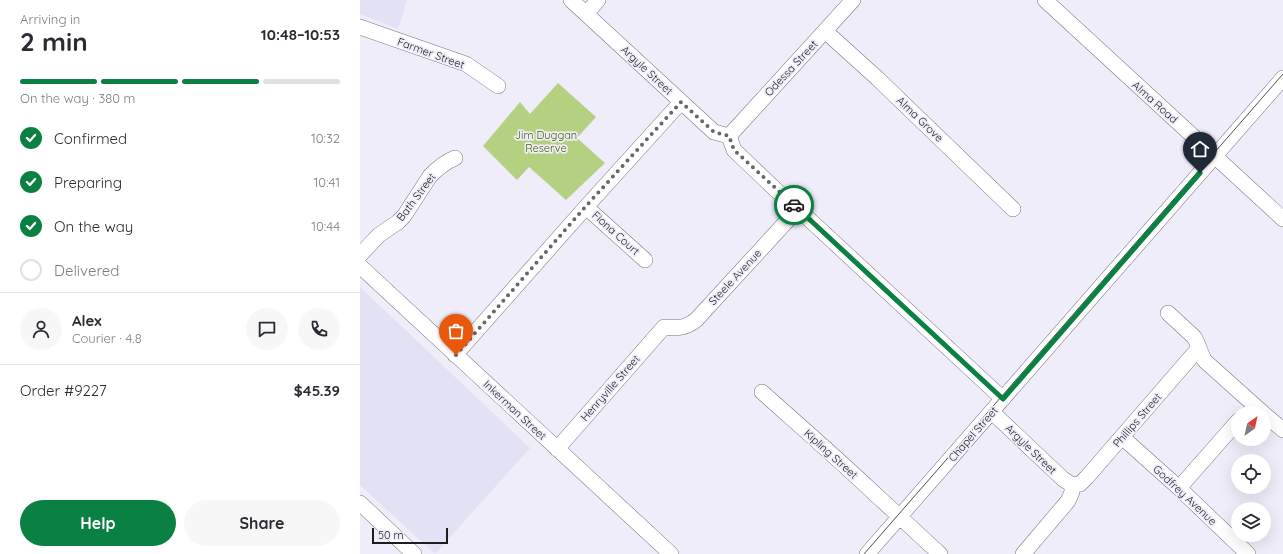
<!DOCTYPE html>
<meta charset="utf-8">
<style>
body{margin:0;font-family:Quicksand,sans-serif;background:#f7f7f7;color:#2b2b33;height:100vh;display:flex;flex-direction:column;font-size:15px;white-space:nowrap}
*{box-sizing:border-box;margin:0}
p{font-size:13px;color:#7c7c81}
.icon{flex:none;width:22px;height:22px;fill:none;stroke:currentColor;stroke-width:2;stroke-linecap:round;stroke-linejoin:round}
.map{position:relative;flex:1;overflow:hidden}
.sheet{display:flex;flex-direction:column;background:#fff;width:360px}
.sheet>*{flex:none}
.needle{width:26px;rotate:33deg}
.controls{position:absolute;left:871px;top:406px;display:grid;gap:8px}
.controls a{display:grid;place-items:center;width:40px;height:40px;border-radius:50%;background:#fff;box-shadow:0 4px 16px #0002;font-size:20px}
.scale{position:absolute;left:12px;bottom:10px;width:76px;box-sizing:border-box;padding-left:4px;border:2px solid #1d1d21;border-top:0;font-size:11px;line-height:14px;white-space:nowrap;color:#1d1d21;-webkit-text-stroke:3px #eeedf9;paint-order:stroke}
.pin{position:absolute;display:grid;place-items:center;width:34px;height:34px;color:#fff;margin:-41px -17px;border-radius:50% 50% 50% 0;rotate:-45deg;box-shadow:0 0 4px #0007}
.pin .icon{rotate:45deg}
.courier{position:absolute;display:grid;place-items:center;width:40px;height:40px;margin:-20px;border:3px solid #0b8043;border-radius:50%;background:#fff;color:#222;box-shadow:0 1px 5px #0007}
.headline em{font-style:normal;font-weight:700}
.headline div{display:flex;flex-direction:column-reverse}
.headline{display:flex;align-items:center;justify-content:space-between;height:68px;padding:0 20px}
h1{font-size:26px;font-weight:700;line-height:30px}
.bar{display:grid;grid-template-columns:repeat(4,1fr);gap:6px 4px;align-content:center;height:48px;padding:0 20px}
.bar i{height:5px;border-radius:3px;background:#e1e1e2}
.bar .current{background:#0b8043}
.bar p{grid-column:span 4}
.line{display:flex;align-items:center;gap:10px;padding:0 20px;border-top:1px solid #e1e1e2}
.line div{flex:1}
.round{display:grid;place-items:center;flex:none;width:42px;height:42px;border-radius:21px;background:#f7f7f7}
ol{padding:0 20px;list-style:none}
li{display:flex;align-items:center;gap:12px;height:44px}
li p{margin-inline-start:auto}
li .icon{padding:4px;border-radius:50%;background:#0b8043;color:#fff;stroke-width:4}
li:last-child{color:#7c7c81}
li i{width:22px;height:22px;border:2px solid #e1e1e2;border-radius:50%}
.button{display:flex;gap:8px;margin-top:auto;padding:8px 20px}
.button a{flex:1;height:46px;border-radius:24px;background:#0b8043;color:#fff;font-size:16px;font-weight:700;line-height:46px;text-align:center}
.button a+a{background:#f7f7f7;color:#2b2b33}
main{display:flex;flex:1;min-height:0}
.map>svg:first-child{display:block}
.built{fill:#e3e1f4}
.green{fill:#b3d181}
.lines{fill:none;stroke-linecap:round;stroke-linejoin:round}
.minor-casing{stroke:#76757f;stroke-width:16}
.minor{stroke:#fff;stroke-width:15}
.tram{stroke:#4e4d53;stroke-width:1}
.done{stroke:#66666d;stroke-width:4;stroke-dasharray:0 7.2}
.route{stroke:#0b8043;stroke-width:5}
.labels{text-anchor:middle;dominant-baseline:central;stroke-width:3.5;stroke-linejoin:round;paint-order:stroke}
.street-label{font-size:11px;fill:#1d1d21;stroke:#eeedf9}
.park-label{font-size:11px;fill:#476101;stroke:#eeedf9}
</style>
<main>
<section class="sheet">
<div class="headline"><div><h1>2 min</h1><p>Arriving in</p></div><em>10:48–10:53</em></div>
<div class="bar"><i class="current"></i><i class="current"></i><i class="current"></i><i></i><p>On the way · 380 m</p></div>
<ol>
<li><svg class="icon" aria-label="check" viewBox="0 0 24 24"><path d="M5 12l5 5 9-10"/></svg>Confirmed<p>10:32</p></li>
<li><svg class="icon" aria-label="check" viewBox="0 0 24 24"><path d="M5 12l5 5 9-10"/></svg>Preparing<p>10:41</p></li>
<li><svg class="icon" aria-label="check" viewBox="0 0 24 24"><path d="M5 12l5 5 9-10"/></svg>On the way<p>10:44</p></li>
<li><i></i>Delivered</li>
</ol>
<div class="line" style="height:72px"><a class="round"><svg class="icon" aria-label="person" viewBox="0 0 24 24"><circle cx="12" cy="8" r="4"/><path d="M4 21q1-7 8-7t8 7"/></svg></a><div><b>Alex</b><p>Courier · 4.8</p></div><a class="round"><svg class="icon" aria-label="chat" viewBox="0 0 24 24"><path d="M4 5h16v11H9l-5 4z"/></svg></a><a class="round"><svg class="icon" aria-label="phone" viewBox="0 0 24 24"><path d="M5 4h4l2 5-3 2q2 4 5 5l2-3 5 2v4C11 20 4 13 5 4z"/></svg></a></div>
<div class="line" style="height:52px"><div>Order #9227</div><b>$45.39</b></div>
<div class="button"><a>Help</a><a>Share</a></div>
</section>
<div class="map">
<svg width="923" height="554" viewBox="0 0 923 554">
<rect width="100%" height="100%" fill="#eeedf9"/>
<path class="built" d="M0 0H47L38 29 0 14Z
M0 287 170 448 75 554 0 485Z"/>
<path class="green" d="M198 83 236 117 217 138 245 163 206 200 169 167 157 180 123 146 160 102 170 114Z"/>
<g class="lines">
<g class="minor-casing">
<path id="minor" d="M211 0 354 132 369 136 374 150 416 190 438 209 643 399
M685 0 923 219
M226 14 238 0
M0 27 106 64 138 86
M465 31 517 78 653 209
M369 136 493 0
M226 207 285 260
M0 255 19 235 38 222 44 216 70 176C78 168 85 162 95 158
M0 266 311 554
M808 313 834 337C839 345 840 353 845 361L903 413
M95 355 226 207 321 102
M402 392C440 426 478 459 515 494 537 514 558 534 580 554
M632 412 703 479 712 485
M904 414 923 430
M762 437 819 488 888 554
M197 449 304 327C318 328 324 329 336 320L438 209
M712 485 720 484 727 477 838 349
M819 488 878 421
M0 503 54 554
M507 554 923 78
M663 554 708 501 712 492V485"/>
</g>
<use href="#minor" class="minor"/>
<path class="tram" d="M504 554 923 74"/>
</g>
<g class="lines">
<path class="done" d="M96 355 226 206 321 102 354 132 369 136 374 150 434 205"/>
<path class="route" d="M434 205 643 399 840 173"/>
</g>
<g class="labels">
<g class="street-label">
<text transform="translate(71 53) rotate(20)">Farmer Street</text>
<text transform="translate(431 68) rotate(-47)">Odessa Street</text>
<text transform="translate(287 70) rotate(43)">Argyle Street</text>
<text transform="translate(795 102) rotate(42)">Alma Road</text>
<text transform="translate(560 119) rotate(44)">Alma Grove</text>
<text transform="translate(56 197) rotate(-53)">Bath Street</text>
<text transform="translate(256 233) rotate(42)">Fiona Court</text>
<text transform="translate(375 277) rotate(-47)">Steele Avenue</text>
<text transform="translate(250 388) rotate(-49)">Henryville Street</text>
<text transform="translate(155 410) rotate(43)">Inkerman Street</text>
<text transform="translate(777 420) rotate(-49)">Phillips Street</text>
<text transform="translate(613 434) rotate(-49)">Chapel Street</text>
<text transform="translate(671 449) rotate(44)">Argyle Street</text>
<text transform="translate(471 454) rotate(42)">Kipling Street</text>
<text transform="translate(825 495) rotate(43)">Godfrey Avenue</text>
</g>
<g class="park-label">
<text x="186" y="135">Jim Duggan<tspan x="186" dy="13">Reserve</tspan></text>
</g>
</g>
</svg>
<div class="controls">
<a><svg class="needle" viewBox="-14 -14 28 28"><path d="M0-13l5 13h-10z" fill="#e53935"/><path d="M0 13l5-13h-10z" fill="#7c7c81"/></svg></a>
<a><svg class="icon" aria-label="locate" viewBox="0 0 24 24"><circle cx="12" cy="12" r="6"/><path d="M12 2v4M12 18v4M2 12h4M18 12h4"/></svg></a>
<a><svg class="icon" aria-label="layers" viewBox="0 0 24 24"><path d="M12 4l9 5-9 5-9-5zM3 14l9 5 9-5"/></svg></a>
</div>
<div class="scale">50 m</div>
<div class="pin" style="left:96px;top:355px;background:#ea580c"><svg class="icon" aria-label="bag" viewBox="0 0 24 24"><path d="M5 8h14l-1 12H6zM9 8a3 3 0 0 1 6 0"/></svg></div>
<div class="pin" style="left:840px;top:173px;background:#1f2937"><svg class="icon" aria-label="home" viewBox="0 0 24 24"><path d="M3 11l9-7 9 7M6 9v11h12V9"/></svg></div>
<div class="courier" style="left:434px;top:205px"><svg class="icon" aria-label="car" viewBox="0 0 24 24"><path d="M5 17H2v-5l4-1 3-4h7l3 4 3 1v5h-3M9 17h6M6 11h13"/><circle cx="7" cy="17" r="2"/><circle cx="17" cy="17" r="2"/></svg></div>
</div>
</main>
